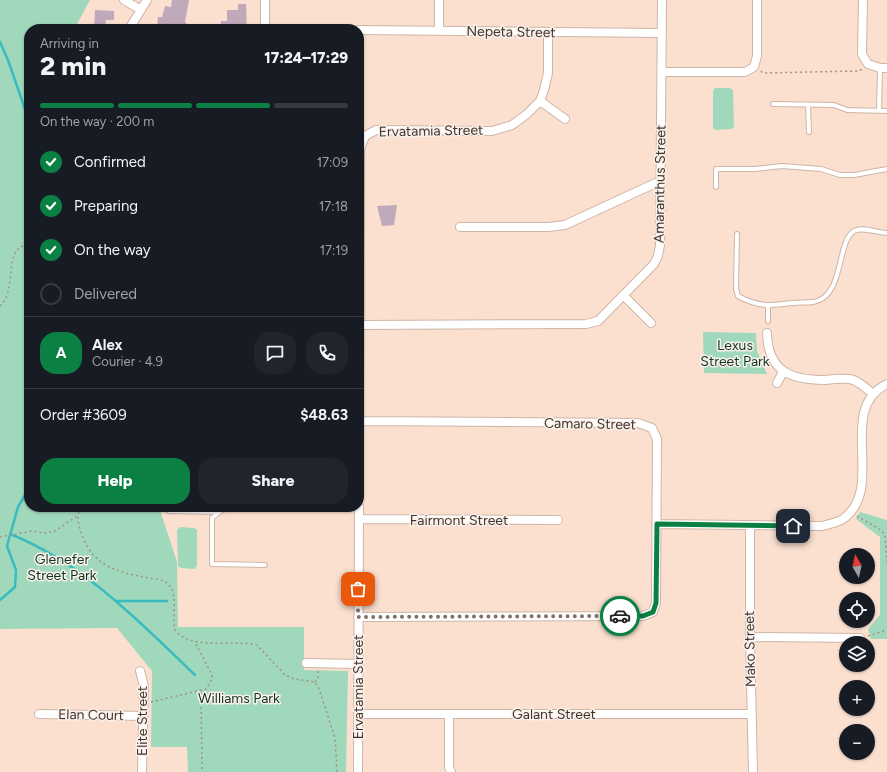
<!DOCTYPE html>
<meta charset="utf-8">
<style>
body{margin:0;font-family:Figtree,sans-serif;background:#20242c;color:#f1f3f6;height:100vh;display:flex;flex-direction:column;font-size:15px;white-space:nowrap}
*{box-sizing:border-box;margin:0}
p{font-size:13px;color:#9ea1a6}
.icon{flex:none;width:22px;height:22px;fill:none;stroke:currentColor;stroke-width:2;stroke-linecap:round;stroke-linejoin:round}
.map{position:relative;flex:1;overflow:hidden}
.side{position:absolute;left:24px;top:24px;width:340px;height:488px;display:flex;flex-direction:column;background:#171b24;border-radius:16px;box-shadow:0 1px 3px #0004}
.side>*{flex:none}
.needle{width:26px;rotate:351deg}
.tools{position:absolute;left:839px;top:548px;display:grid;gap:8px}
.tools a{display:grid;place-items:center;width:36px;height:36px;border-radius:50%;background:#171b24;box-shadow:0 1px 3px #0004;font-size:20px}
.pin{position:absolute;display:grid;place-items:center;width:34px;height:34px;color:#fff;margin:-17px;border-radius:8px;box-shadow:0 2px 6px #0006}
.courier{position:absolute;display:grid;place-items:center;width:40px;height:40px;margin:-20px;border:3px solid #0b8043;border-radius:50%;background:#fff;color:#222;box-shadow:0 1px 5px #0007}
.summary em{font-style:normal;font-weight:800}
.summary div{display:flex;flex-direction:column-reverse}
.summary{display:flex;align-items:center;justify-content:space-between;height:68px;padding:0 16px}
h1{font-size:26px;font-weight:800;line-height:30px}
.bar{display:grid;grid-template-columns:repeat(4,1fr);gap:6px 4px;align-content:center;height:48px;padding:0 16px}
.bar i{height:5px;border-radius:3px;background:#363941}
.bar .current{background:#0b8043}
.bar p{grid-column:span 4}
.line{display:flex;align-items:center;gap:10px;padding:0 16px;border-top:1px solid #363941}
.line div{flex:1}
.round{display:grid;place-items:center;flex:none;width:42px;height:42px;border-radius:16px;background:#20242c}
ol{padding:0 16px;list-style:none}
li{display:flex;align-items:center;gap:12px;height:44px}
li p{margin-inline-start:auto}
li .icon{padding:4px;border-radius:50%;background:#0b8043;color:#fff;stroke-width:4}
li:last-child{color:#9ea1a6}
li i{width:22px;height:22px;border:2px solid #363941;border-radius:50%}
.cta{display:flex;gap:8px;margin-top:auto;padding:8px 16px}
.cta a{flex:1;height:46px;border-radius:16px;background:#0b8043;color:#fff;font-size:16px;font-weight:800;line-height:46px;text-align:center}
.cta a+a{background:#20242c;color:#f1f3f6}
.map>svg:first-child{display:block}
.green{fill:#a0d8bc}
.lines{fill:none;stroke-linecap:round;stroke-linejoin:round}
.stream{stroke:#3abbc0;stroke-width:2.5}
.building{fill:#bfa9bb}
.service-casing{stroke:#cfb5a6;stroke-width:6}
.minor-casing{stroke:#cfb5a6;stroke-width:10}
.path{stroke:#a39085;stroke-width:1.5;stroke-dasharray:2 3;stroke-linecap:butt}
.service{stroke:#fff;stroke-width:4}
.minor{stroke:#fff;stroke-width:8}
.done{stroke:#817267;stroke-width:4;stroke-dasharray:0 7.2}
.route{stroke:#0b8043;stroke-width:5}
.labels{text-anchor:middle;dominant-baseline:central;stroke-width:3;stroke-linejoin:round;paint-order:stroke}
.street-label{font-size:14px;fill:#40362f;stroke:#fcf1ea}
.park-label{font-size:14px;fill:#0c3524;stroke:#fcf1ea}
</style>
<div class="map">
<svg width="887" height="772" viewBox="0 0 887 772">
<rect width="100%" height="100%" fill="#fbe0d0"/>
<path class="green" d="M0 0H90L76 26 80 29H29V507H159L177 562 178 627H304V670L348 671 346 772H188L187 747H151L152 671 117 628 0 629Z
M715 88H730L733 90 734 127 731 129 715 130 713 128V91Z
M703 332 756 333 757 351 767 374 704 373Z
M860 512 887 520V639H871L868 629 880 615V537L856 519Z
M180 527 194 528 197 530V565L195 569 181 568 178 566 177 530Z"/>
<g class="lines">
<path class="stream" d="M0 42 8 60 27 115 29 116
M10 534C83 563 139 621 195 675
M0 600 15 587 16 570 7 546 18 507 29 488
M116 601H167"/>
</g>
<path class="building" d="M172 0H189L185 22 193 29H157L158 17H162L165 6 171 7Z
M238 4H246L247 29H220L221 21H227V10H238Z
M95 10 114 11V20H106L105 29H94Z
M397 205 394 225 382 226 377 206Z"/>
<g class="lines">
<g class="service-casing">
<path id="service" d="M773 104 834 105 847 110 887 111
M808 105 809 132
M879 111 880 68
M716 187V169H755L782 166 821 169 840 175H854L887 169
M737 234 736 289 738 296C758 307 770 306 792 303 799 302 806 303 813 302 845 297 836 242 854 231 863 226 877 233 887 233
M768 306V321
M226 507 212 518V564L265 565
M169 511 219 512"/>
</g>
<g class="minor-casing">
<path id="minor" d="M124 0 141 10
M863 0 862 54 868 64 880 68H887
M129 29 147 0
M265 29V0
M359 30 662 33
M439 31V0
M661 72H745L754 67 757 56V0
M540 101 565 119
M460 227H548L565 225 660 181
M623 295 651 323
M359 325 586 324 598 321 654 264 658 256 660 245 662 0
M767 333C768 371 790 380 825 380 833 379 842 378 850 379 859 381 866 388 873 394
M777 383 783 372
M359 447 360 149 365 136 376 130 492 131 512 125 527 114 540 101 544 90 548 73V33
M359 519 558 520
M657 524 822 526C828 524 837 523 843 519 887 488 835 409 887 384
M750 526V637L753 772
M358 617 643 616 653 612 656 603 657 439 652 428 638 423 359 421
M750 637 860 638
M306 663 358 664
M140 671 144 686 142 772
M39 714 143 716
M358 714H751
M449 715V767L451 772
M358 772 359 507"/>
</g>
<path class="path" d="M761 71 763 73 859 71 862 69
M0 306C19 289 1 246 29 245
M80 507C76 519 79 528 84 540 96 568 122 573 149 578 156 579 164 579 169 585 178 595 172 617 175 630 190 651 234 639 257 645L285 675 294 679 315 682 319 689 335 738 337 772
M857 516 881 530 885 535 887 563
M0 537 32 531 45 533 55 531 77 516
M868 636 887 630
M315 682 318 678V671
M201 692 202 772
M151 702 206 689 212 679V675L195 642"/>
<use href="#service" class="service"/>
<use href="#minor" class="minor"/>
</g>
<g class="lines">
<path class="done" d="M358 589V617L620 616"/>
<path class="route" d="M620 616H643L653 612 656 603 657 524 793 526"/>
</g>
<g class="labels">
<g class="street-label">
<text transform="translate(511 32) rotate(1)">Nepeta Street</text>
<text transform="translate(431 131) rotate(-1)">Ervatamia Street</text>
<text transform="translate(660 184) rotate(-89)">Amaranthus Street</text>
<text transform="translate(590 424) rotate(1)">Camaro Street</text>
<text x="459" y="520">Fairmont Street</text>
<text transform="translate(750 649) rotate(-91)">Mako Street</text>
<text transform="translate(358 687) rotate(-90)">Ervatamia Street</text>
<text x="554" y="714">Galant Street</text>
<text transform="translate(91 715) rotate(1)">Elan Court</text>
<text transform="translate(142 721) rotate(-90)">Elite Street</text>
</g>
<g class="park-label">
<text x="735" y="345">Lexus<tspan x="735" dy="16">Street Park</tspan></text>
<text x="62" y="559">Glenefer<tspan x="62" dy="16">Street Park</tspan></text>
<text x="239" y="698">Williams Park</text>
</g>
</g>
</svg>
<div class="tools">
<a><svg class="needle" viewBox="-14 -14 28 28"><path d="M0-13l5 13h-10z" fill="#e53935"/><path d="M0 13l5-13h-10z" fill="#9ea1a6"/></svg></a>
<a><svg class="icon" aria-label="locate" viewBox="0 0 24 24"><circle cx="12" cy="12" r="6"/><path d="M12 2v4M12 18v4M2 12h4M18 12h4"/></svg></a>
<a><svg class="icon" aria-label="layers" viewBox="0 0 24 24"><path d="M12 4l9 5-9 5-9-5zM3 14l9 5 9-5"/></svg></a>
<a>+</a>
<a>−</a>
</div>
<div class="pin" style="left:358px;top:589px;background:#ea580c"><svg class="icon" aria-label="bag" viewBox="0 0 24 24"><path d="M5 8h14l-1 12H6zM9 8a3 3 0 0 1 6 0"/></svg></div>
<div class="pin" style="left:793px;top:526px;background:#1f2937"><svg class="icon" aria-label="home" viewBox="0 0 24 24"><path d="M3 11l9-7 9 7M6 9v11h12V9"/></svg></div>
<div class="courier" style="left:620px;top:616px"><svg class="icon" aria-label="car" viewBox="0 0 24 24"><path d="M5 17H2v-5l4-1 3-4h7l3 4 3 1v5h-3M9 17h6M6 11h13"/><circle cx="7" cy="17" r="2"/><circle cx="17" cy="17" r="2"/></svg></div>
<section class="side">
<div class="summary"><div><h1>2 min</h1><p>Arriving in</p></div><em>17:24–17:29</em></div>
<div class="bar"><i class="current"></i><i class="current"></i><i class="current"></i><i></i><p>On the way · 200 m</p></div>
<ol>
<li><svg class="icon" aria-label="check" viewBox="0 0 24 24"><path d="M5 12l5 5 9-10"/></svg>Confirmed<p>17:09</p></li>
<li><svg class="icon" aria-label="check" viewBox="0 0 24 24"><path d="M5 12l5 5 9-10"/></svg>Preparing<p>17:18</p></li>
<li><svg class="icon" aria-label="check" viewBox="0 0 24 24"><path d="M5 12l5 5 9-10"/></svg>On the way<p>17:19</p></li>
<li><i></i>Delivered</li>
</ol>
<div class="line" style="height:72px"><b class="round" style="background:#0b8043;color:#fff">A</b><div><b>Alex</b><p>Courier · 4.9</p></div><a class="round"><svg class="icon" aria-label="chat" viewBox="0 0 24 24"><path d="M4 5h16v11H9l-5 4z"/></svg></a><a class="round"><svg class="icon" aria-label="phone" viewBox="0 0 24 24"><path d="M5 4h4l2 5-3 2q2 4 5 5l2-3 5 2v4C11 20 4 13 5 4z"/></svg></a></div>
<div class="line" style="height:52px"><div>Order #3609</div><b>$48.63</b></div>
<div class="cta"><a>Help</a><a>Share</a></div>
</section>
</div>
